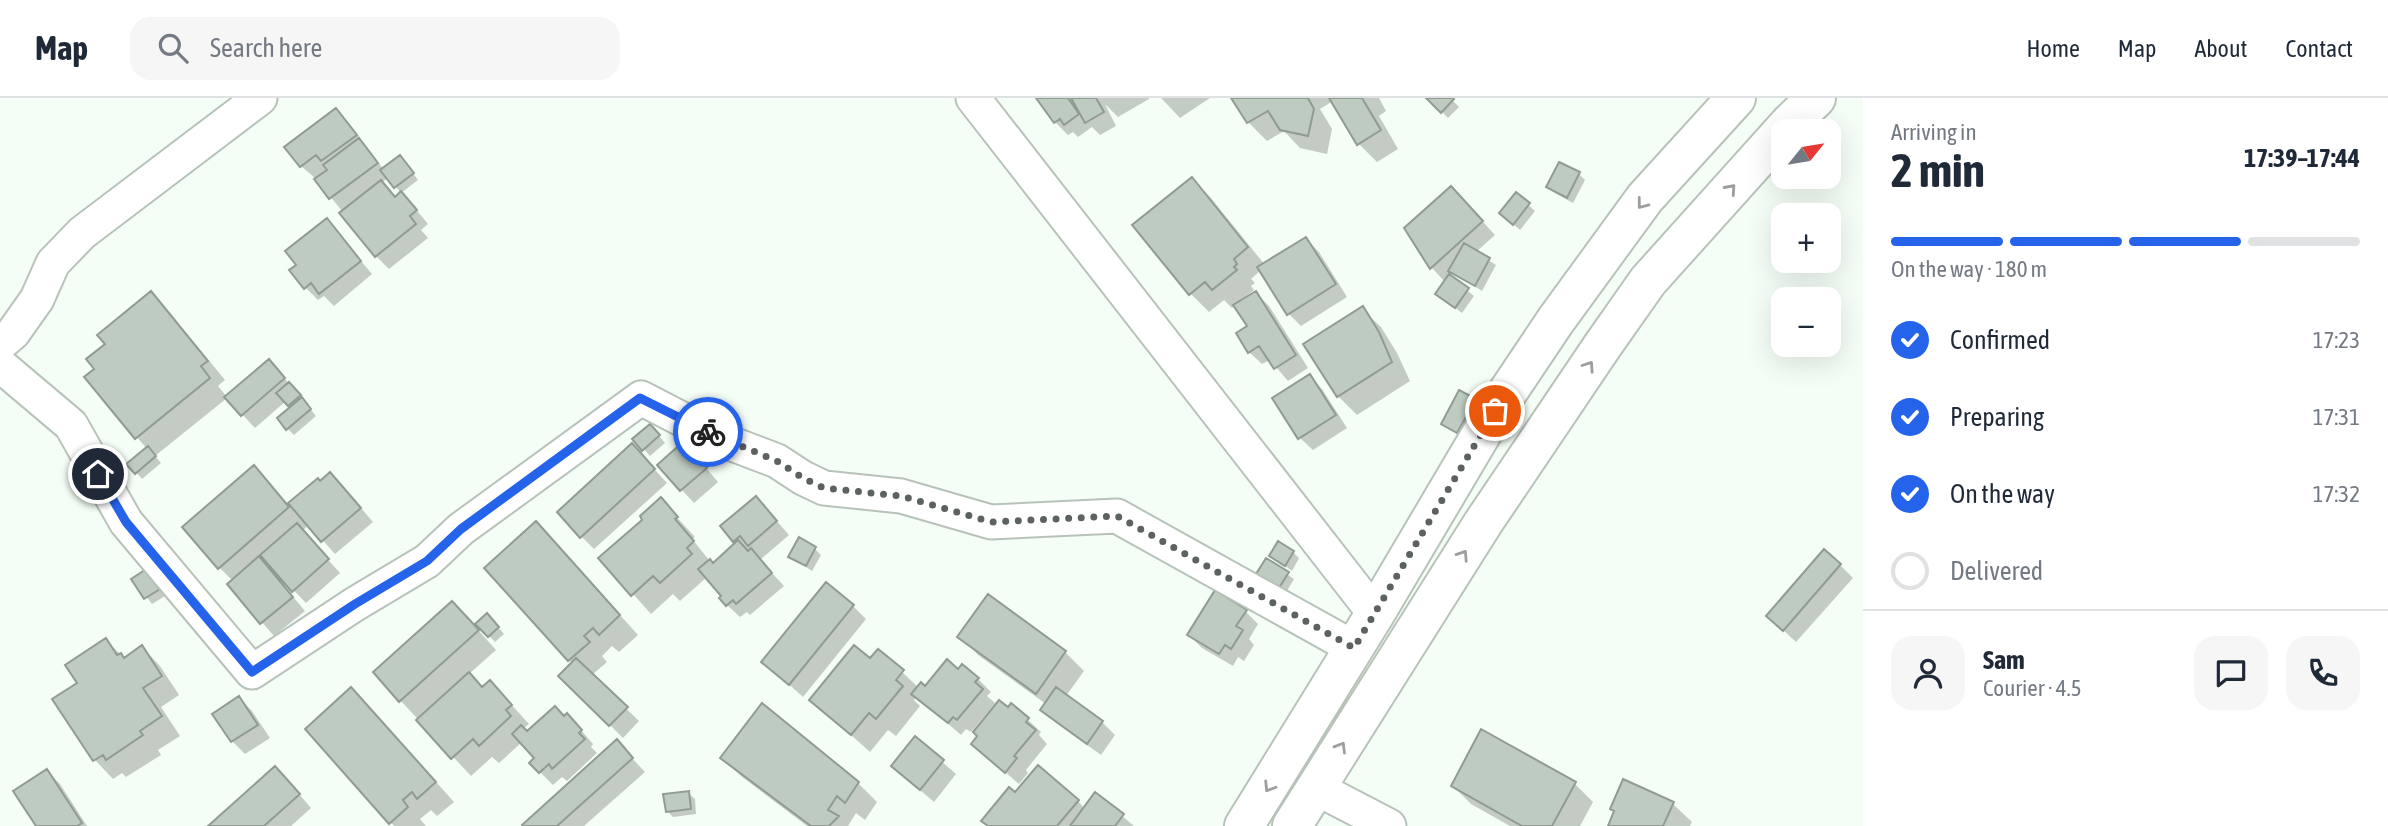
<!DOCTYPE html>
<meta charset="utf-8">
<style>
body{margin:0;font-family:"Asap Condensed",sans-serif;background:#f6f6f7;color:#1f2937;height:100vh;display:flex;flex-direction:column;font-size:26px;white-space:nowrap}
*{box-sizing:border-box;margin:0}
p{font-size:23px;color:#747a83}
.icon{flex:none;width:38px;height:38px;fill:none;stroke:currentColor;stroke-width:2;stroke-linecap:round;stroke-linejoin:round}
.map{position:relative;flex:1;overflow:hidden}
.details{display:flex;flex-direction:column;background:#fff;width:525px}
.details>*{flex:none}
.needle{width:46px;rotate:60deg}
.tools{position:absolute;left:1771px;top:21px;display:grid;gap:14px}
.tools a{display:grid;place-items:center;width:70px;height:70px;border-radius:14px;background:#fff;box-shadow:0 7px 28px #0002;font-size:35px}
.pin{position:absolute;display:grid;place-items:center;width:60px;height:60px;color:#fff;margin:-30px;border:4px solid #fff;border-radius:50%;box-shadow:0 2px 7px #0007}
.courier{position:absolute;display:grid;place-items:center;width:70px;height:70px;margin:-35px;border:5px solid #2563eb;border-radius:50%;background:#fff;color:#222;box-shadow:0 2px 9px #0007}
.head em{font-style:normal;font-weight:700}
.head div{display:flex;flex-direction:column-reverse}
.head{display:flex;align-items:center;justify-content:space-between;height:119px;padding:0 28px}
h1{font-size:46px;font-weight:700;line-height:52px}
.bar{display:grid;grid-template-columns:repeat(4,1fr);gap:10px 7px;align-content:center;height:84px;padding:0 28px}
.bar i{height:9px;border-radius:5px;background:#e0e1e3}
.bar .current{background:#2563eb}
.bar p{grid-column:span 4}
.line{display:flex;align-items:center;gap:18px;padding:0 28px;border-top:2px solid #e0e1e3}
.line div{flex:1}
.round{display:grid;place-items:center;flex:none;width:74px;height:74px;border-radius:21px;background:#f6f6f7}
ol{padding:0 28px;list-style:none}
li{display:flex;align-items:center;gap:21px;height:77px}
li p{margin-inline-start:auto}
li .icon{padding:7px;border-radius:50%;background:#2563eb;color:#fff;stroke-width:4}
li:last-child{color:#747a83}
li i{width:38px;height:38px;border:4px solid #e0e1e3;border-radius:50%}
header{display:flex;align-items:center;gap:42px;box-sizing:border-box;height:98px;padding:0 35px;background:#fff;border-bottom:2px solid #e0e1e3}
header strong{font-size:33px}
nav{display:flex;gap:38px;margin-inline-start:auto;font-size:24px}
.search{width:490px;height:63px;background:#f6f6f7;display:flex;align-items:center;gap:18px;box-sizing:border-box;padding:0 24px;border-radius:21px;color:#747a83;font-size:26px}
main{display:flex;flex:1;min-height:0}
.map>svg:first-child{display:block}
.shadow{fill:#0003}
.building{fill:#becbc0;stroke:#909c92;stroke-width:2}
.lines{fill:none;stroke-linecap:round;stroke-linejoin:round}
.minor-casing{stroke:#b7c3b9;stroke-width:37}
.secondary-casing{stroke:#b7c3b9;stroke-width:42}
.minor{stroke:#fff;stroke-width:33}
.secondary{stroke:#fff;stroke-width:38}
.oneway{stroke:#9d9f9d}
.done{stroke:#5c625d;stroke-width:7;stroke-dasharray:0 12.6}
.route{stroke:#2563eb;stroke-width:9}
</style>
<header>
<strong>Map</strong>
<div class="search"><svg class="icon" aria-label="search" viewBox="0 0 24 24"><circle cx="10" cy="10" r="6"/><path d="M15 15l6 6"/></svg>Search here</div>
<nav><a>Home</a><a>Map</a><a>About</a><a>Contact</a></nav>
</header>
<main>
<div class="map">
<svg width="1863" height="728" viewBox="0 0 1863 728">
<rect width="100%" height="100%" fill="#f4fef6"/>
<path class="shadow" d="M1038 0H1149V1L1118 19 1105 6 1116 28 1100 37 1092 29 1078 39 1073 34 1068 37 1055 24Z
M1161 0H1210L1180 20Z
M1234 0H1379L1386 13 1379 18 1398 51 1377 64 1358 45 1333 3 1320 11 1332 31 1327 56 1300 50 1284 33 1267 43 1248 24Z
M1428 0H1450L1459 9 1448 20Z
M336 12 349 25 384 72 406 66 418 82 401 95 388 80 381 85 396 100 414 109 428 126 421 132 428 140 389 171 376 158 343 114 315 80 301 68 287 49Z
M1579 76 1585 82 1573 105 1555 95 1548 89Z
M1192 81 1211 100 1265 167 1306 141 1319 154 1347 199 1301 228 1289 216 1261 172 1251 181 1255 185 1251 188 1254 192 1245 199 1246 201 1256 195 1269 208 1308 270 1288 283 1270 262 1262 266 1249 254V229L1235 207 1232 210 1224 202 1209 214 1190 195Z
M1516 96 1535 113 1520 132 1507 121Z
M1464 103 1495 137 1476 154 1496 167 1482 193 1453 175 1449 178 1474 198 1462 215 1437 196 1445 184 1432 170 1406 130Z
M326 122 372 176 334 208 324 198 318 202 305 189 299 167Z
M151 195 169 214 225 282 218 288 227 299 281 276 316 318 294 337 288 331 292 309 286 303 255 330 227 300 155 358 161 365 142 381 129 366 147 351 86 279 96 271 107 246Z
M1362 211 1381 229 1397 255 1410 283 1357 317 1338 298Z
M1309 278 1322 291 1347 330 1313 352 1300 340Z
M1474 303 1481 309 1463 340 1443 326Z
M656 334 665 345 650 358 635 341Z
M696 358 718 384 694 405 659 367Z
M645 361 667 385 594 451 581 438Z
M254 370 288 407 318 382 343 389 373 424 335 456 309 427 302 433 340 475 306 505 281 479 278 481 305 513 274 538 229 487 233 483 219 469Z
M661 402 695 439 692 441 713 467 738 446 723 429 768 413 789 437 760 462 784 488 750 517 747 514 740 519 727 507 723 498 707 479 680 503 673 496 651 516 601 460 644 422Z
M554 444 638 537 619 554 612 548 602 558 607 564 592 577 639 623 623 640 561 578 573 566 486 470Z
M815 451 821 457 812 473 790 458Z
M1293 454 1299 460 1292 473 1272 458Z
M1266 462 1294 481 1281 503Z
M1840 467 1853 480 1796 544 1781 530Z
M151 470 170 495 152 506 133 482Z
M853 508 866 521 803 599 764 564Z
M1245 513 1258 526 1249 541 1254 547 1244 563 1238 559 1233 568 1202 550 1189 537Z
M493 523 504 536 495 544 478 526Z
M471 524 496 552 469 576 483 590 490 584 508 603 529 626 523 631 527 635 564 620 580 631 593 646 591 649 597 655 567 683 562 679 553 687 540 674 536 660 522 644 499 665 492 659 471 678 400 602Z
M960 538 1065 554 1084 573 1066 598 1102 624 1115 637 1101 657 1055 624 1042 612 1046 606 978 557Z
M106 542 125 561 142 549 160 568 179 597 161 609 180 638 158 652 161 657 126 679 122 675 113 681 95 662 55 602 80 586Z
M870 562 902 574 919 590H925L959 573 978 581 991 594 987 598 995 605 971 634 966 631 961 637 916 598 914 602 920 608 896 638 888 632 870 654 812 602Z
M239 600 252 613 270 640 245 656 232 643Z
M370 610 454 704 437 718 431 712 420 721 426 728H394L308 632Z
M1028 622 1041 634 1039 637 1047 646 1026 672 1028 675 1019 686 973 646Z
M915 640 956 676 934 704 906 680Z
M629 657 645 674 584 728H525Z
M723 660 858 685 877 704 865 722 856 715 848 728H807L741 678Z
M47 673 60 686 87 728H38Z
M288 683 311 710 291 728H211Z
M1575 686 1593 704 1580 728H1510L1471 706 1453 688Z
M688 695 695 701 696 716 673 719 667 713Z
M1096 696 1134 728H989L1016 697 1078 703 1085 711Z
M1673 706 1692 724 1690 728H1609Z"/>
<path class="building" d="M1036 0H1068L1079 16 1064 27 1060 21 1054 25Z
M1071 0H1096L1104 14 1085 25Z
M1231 0H1308L1314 11 1308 38 1280 32 1268 13 1247 25Z
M1329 0H1362L1381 32 1357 47Z
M1426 0H1453L1454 1 1441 15Z
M336 10 357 37 321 63 316 57 300 69 284 49Z
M359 40 378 65 329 101 314 81 327 72 323 67Z
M400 57 414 75 394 90 380 72Z
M1559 64 1580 74 1567 100 1546 89Z
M1192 79 1248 149 1234 161 1237 166 1234 169 1237 172 1212 192 1205 184 1189 197 1132 127Z
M381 82 395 99 401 93 417 112 410 118 416 126 375 159 339 115Z
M1451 88 1483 123 1430 171 1404 130Z
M1516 94 1530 105 1513 127 1499 115Z
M327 120 361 163 319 196 311 185 304 191 289 172 296 167 285 153Z
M1306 139 1336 186 1287 217 1257 169Z
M1464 145 1490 160 1475 188 1448 173Z
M1449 176 1469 190 1455 210 1435 196Z
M151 193 208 263 201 268 210 280 135 341 84 279 94 271 86 261 105 246 97 237Z
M1256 193 1296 257 1274 271 1259 248 1248 255 1236 235 1247 228 1233 207Z
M1363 208 1379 234 1392 264 1337 299 1303 246Z
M269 261 285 280 241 318 224 299Z
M1310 276 1336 317 1298 341 1272 300Z
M289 284 301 297 288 308 276 295Z
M1459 292 1476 301 1457 335 1441 326Z
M302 299 311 311 286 332 277 320Z
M650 326 660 337 642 353 632 341Z
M684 343 707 370 680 393 657 367Z
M632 345 655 371 580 440 557 414Z
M148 348 156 358 135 376 126 366Z
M254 367 289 409 218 471 182 429Z
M330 374 361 410 321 444 288 405 318 380 320 383Z
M756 398 777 423 748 448 740 438 733 444 720 428Z
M661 399 678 419 675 421 694 443 687 450 692 456 660 485 653 478 631 498 598 460 642 422 640 418Z
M536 423 620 517 599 537 593 530 584 538 590 544 568 563 484 470Z
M297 425 329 461 292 494 260 457Z
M799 439 816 449 806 468 788 459Z
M738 442 748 453 751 450 772 475 736 506 733 502 726 508 719 500 721 498 698 471 710 461 713 465Z
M1278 443 1294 453 1285 468 1269 458Z
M1824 451 1841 466 1783 533 1766 518Z
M259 458 293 499 260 526 227 486Z
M1266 460 1289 474 1274 498 1251 484Z
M151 468 165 488 144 501 131 481Z
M826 484 854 507 789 587 761 564Z
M1215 492 1247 512 1236 528 1243 532 1231 551 1225 547 1219 556 1187 537Z
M988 496 1066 553 1036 596 957 539Z
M452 503 479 532 399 604 373 574Z
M487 515 499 529 488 539 475 526Z
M106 540 117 557 121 555 124 560 142 547 162 578 143 590 162 618 140 633 143 637 106 662 103 657 93 663 52 601 77 585 65 567Z
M854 547 870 560 878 551 904 572 896 582 903 588 876 621 869 615 851 637 809 602Z
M576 560 628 609 609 628 558 578Z
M947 561 958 571 962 566 979 580 975 584 983 591 957 622 953 619 948 625 911 596 921 584 925 588Z
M469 574 482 589 490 582 512 607 506 612 511 618 479 648 473 641 451 661 416 622Z
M351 589 436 684 417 701 412 694 403 702 408 709 389 726 305 631Z
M1056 589 1103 623 1087 646 1040 612Z
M239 598 258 627 231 644 212 616Z
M999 602 1008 609 1011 605 1029 620 1026 624 1036 632 1014 658 1017 660 1005 675 971 646 977 638 973 634Z
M762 605 859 684 845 705 837 698 828 712 839 718 829 728H811L720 660Z
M555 608 564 618 567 615 582 632 579 635 585 641 552 671 549 666 539 675 529 665 534 660 512 636 521 627 527 633Z
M1481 631 1576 684 1552 728H1522L1451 688Z
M915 638 944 662 920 692 891 668Z
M617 641 633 660 557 728H523L522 727Z
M1038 667 1079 702 1057 728H988L981 723 1009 689 1015 694Z
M275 668 300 696 264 728H208Z
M47 671 82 725 77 728H36L13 693Z
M1623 681 1674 704 1663 728H1608L1614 713 1610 711Z
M689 693 691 711 666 714 663 696Z
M1095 694 1124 716 1115 728H1070Z"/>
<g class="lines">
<g class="minor-casing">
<path id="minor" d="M973 0 1375 516
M0 246 13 235 37 201 53 165 82 135 260 0
M0 267 71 327 126 424 252 574 355 506 427 463 461 431 641 300 722 342 777 363 803 380 824 390 901 398 991 424 1117 418 1354 550
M1316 690 1389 728"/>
</g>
<g class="secondary-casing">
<path id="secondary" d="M1244 728 1375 516 1495 313 1556 222 1645 100 1736 0
M1292 728 1483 425 1603 247 1648 183 1790 25 1816 0"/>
</g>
<use href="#minor" class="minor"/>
<use href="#secondary" class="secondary"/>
</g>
<defs><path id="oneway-chevron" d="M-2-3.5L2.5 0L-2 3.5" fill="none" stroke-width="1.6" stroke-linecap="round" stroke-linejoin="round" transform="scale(1.75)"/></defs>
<g class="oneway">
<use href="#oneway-chevron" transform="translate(1731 91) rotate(-48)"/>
<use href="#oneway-chevron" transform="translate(1642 106) rotate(127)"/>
<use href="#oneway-chevron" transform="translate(1589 268) rotate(-56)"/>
<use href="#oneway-chevron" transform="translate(1463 457) rotate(-57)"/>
<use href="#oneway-chevron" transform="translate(1341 649) rotate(-59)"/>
<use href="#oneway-chevron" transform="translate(1269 689) rotate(122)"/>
</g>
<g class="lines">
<path class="done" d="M708 334 777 363 803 380 824 390 901 398 991 424 1117 418 1354 550 1495 313"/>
<path class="route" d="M98 376 126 424 252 574 355 506 427 463 461 431 640 300 708 334"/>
</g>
</svg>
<div class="tools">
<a><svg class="needle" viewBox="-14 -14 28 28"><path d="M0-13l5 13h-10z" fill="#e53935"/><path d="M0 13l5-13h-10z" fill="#747a83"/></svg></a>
<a>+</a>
<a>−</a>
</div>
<div class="pin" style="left:1495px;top:313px;background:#ea580c"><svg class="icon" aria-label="bag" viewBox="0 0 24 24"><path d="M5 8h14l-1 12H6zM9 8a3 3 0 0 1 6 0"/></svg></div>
<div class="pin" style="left:98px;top:376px;background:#1f2937"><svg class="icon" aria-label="home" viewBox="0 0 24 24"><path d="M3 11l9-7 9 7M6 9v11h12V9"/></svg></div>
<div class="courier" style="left:708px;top:334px"><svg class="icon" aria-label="bike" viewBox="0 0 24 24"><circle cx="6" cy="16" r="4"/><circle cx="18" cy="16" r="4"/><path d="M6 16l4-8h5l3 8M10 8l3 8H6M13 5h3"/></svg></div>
</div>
<section class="details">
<div class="head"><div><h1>2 min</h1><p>Arriving in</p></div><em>17:39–17:44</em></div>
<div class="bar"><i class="current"></i><i class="current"></i><i class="current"></i><i></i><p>On the way · 180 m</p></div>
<ol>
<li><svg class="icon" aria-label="check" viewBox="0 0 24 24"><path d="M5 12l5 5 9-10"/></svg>Confirmed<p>17:23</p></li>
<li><svg class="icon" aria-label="check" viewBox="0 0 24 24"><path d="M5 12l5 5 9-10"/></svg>Preparing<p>17:31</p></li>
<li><svg class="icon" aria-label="check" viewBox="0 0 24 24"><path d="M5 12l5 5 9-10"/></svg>On the way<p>17:32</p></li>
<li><i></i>Delivered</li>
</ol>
<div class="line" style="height:126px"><a class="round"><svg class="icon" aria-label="person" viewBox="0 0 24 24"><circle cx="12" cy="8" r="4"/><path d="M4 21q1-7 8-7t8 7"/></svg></a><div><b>Sam</b><p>Courier · 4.5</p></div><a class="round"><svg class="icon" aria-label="chat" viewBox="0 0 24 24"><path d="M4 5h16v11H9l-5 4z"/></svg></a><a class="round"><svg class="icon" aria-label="phone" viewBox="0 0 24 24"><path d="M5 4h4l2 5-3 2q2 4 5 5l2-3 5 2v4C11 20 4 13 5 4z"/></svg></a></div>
</section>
</main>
